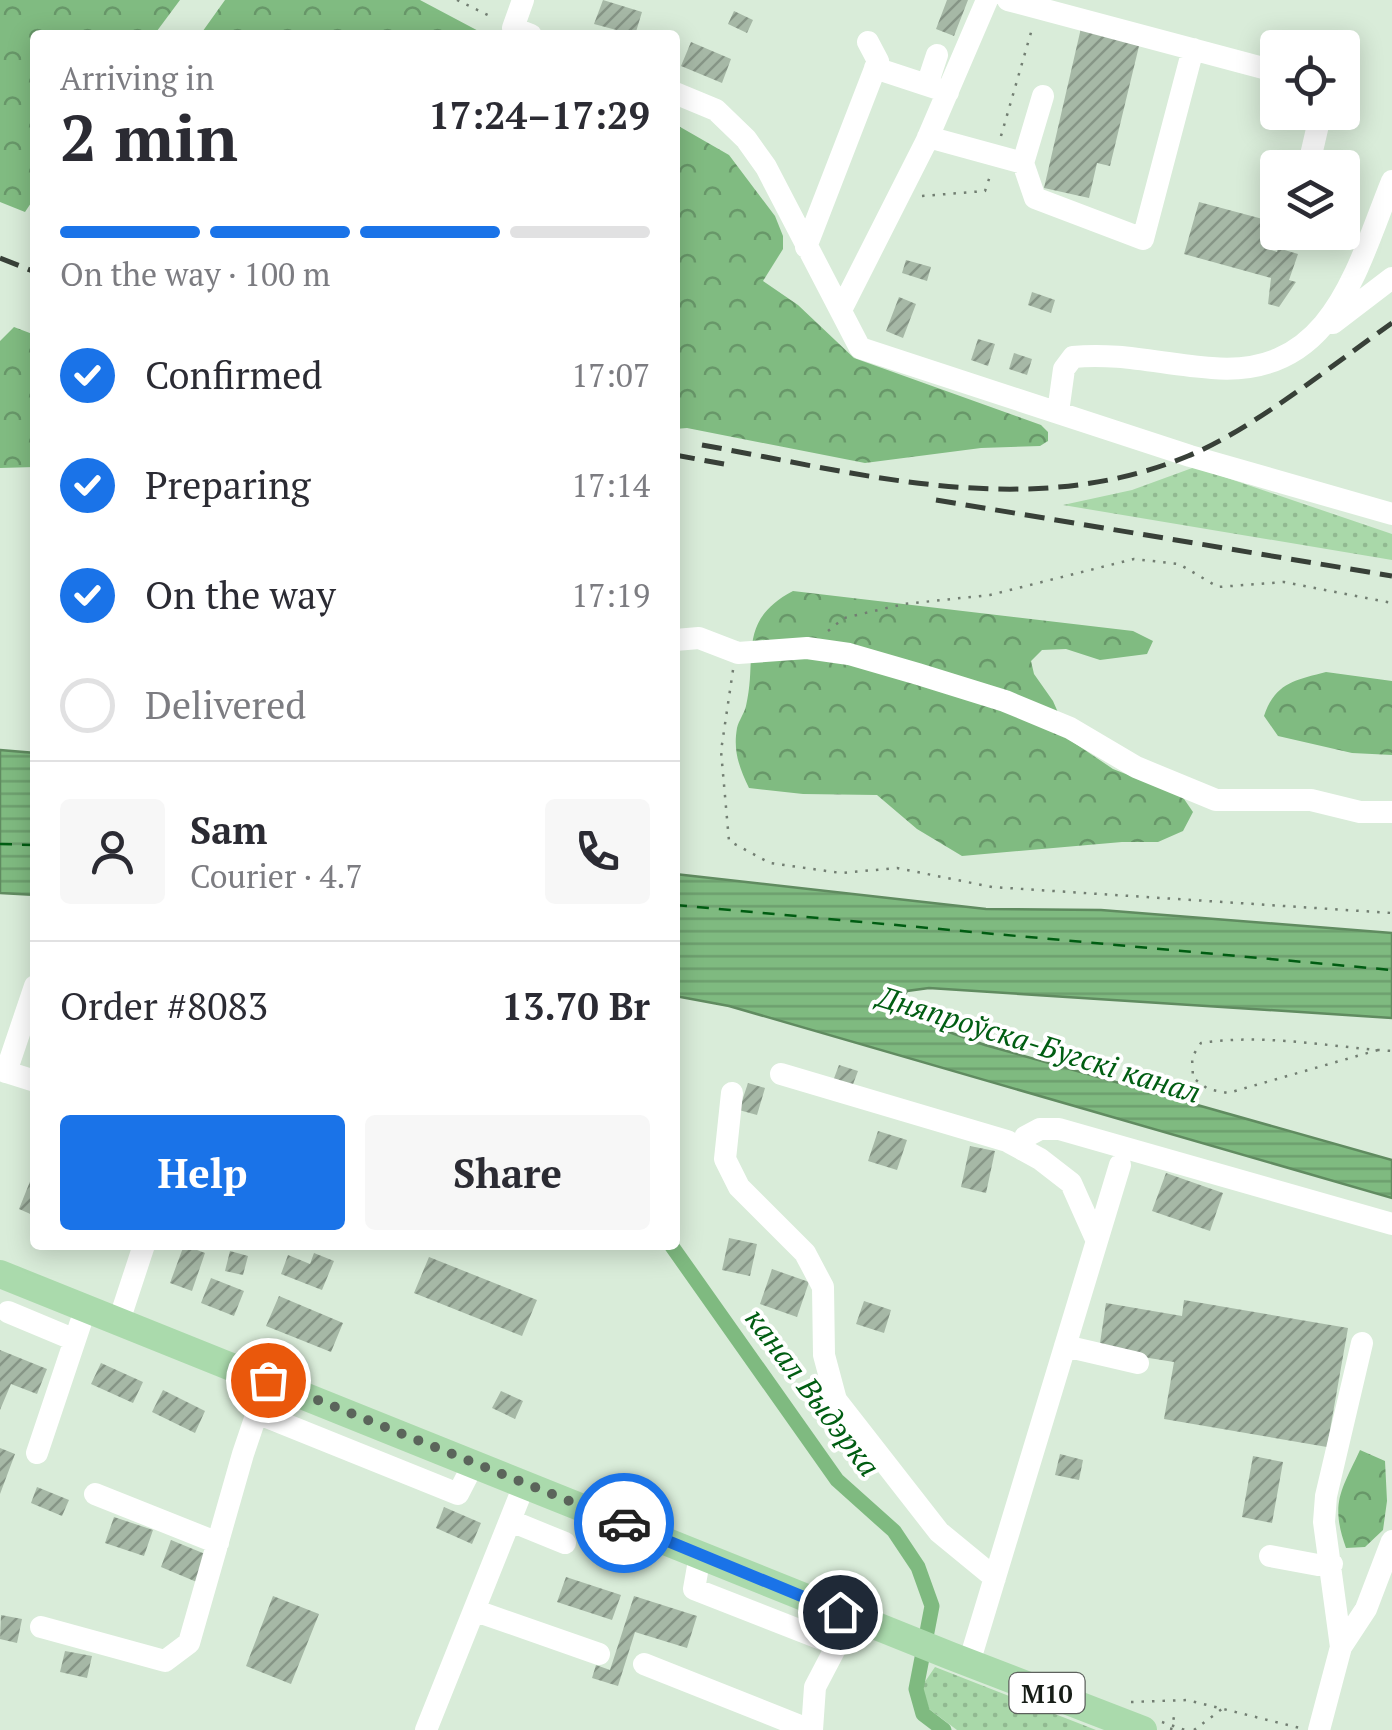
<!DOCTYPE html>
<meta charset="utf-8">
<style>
body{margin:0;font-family:"PT Serif",serif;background:#f7f7f7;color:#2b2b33;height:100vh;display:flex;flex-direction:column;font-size:38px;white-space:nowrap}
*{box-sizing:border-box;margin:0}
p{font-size:32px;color:#7c7c81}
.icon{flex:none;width:55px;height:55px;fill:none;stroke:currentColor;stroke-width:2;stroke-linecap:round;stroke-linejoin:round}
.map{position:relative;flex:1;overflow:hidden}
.side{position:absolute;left:30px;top:30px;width:650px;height:1220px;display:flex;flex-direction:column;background:#fff;border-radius:10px;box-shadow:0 5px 25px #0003}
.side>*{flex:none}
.buttons{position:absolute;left:1260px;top:30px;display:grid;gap:20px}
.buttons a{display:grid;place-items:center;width:100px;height:100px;border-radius:10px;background:#fff;box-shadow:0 5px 25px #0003;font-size:50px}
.pin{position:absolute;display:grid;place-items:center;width:85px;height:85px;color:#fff;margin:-42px;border:5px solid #fff;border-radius:50%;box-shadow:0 2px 10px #0007}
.courier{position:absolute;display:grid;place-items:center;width:100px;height:100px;margin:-50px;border:8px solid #1a73e8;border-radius:50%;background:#fff;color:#222;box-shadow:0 2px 12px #0007}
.head em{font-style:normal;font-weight:700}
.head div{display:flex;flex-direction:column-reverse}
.head{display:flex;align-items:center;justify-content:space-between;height:170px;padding:0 30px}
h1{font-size:65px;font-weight:700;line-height:75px}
.bar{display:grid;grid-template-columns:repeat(4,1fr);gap:15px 10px;align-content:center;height:120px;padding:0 30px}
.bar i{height:12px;border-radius:8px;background:#e1e1e2}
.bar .selected{background:#1a73e8}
.bar p{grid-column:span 4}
.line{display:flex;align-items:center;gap:25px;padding:0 30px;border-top:2px solid #e1e1e2}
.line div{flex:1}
.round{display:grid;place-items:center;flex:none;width:105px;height:105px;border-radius:10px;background:#f7f7f7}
ol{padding:0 30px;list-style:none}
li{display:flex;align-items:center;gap:30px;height:110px}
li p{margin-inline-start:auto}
li .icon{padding:10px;border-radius:50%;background:#1a73e8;color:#fff;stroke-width:4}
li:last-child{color:#7c7c81}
li i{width:55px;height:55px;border:5px solid #e1e1e2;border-radius:50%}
.cta{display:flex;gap:20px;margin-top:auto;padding:20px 30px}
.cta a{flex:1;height:115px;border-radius:10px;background:#1a73e8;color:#fff;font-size:40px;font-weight:700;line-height:115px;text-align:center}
.cta a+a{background:#f7f7f7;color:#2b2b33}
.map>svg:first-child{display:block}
.grass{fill:url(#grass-dots)}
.forest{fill:url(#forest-crowns)}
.water{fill:url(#water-rules);stroke:#608b60;stroke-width:2.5}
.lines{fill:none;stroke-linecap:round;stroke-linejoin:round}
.canal{stroke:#7fba80;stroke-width:15}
.ferry{stroke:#005d12;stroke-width:2.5;stroke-dasharray:12 10;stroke-linecap:butt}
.building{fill:url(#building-hatch)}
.path{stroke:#727e72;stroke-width:2.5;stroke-dasharray:2.5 8;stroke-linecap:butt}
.minor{stroke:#fff;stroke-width:22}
.major{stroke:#aadaac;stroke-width:28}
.rail{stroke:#384038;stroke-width:5;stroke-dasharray:20 10;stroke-linecap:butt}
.done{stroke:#5b655b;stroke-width:10;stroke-dasharray:0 18}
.route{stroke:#1a73e8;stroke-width:12}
.labels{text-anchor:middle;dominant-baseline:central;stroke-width:8;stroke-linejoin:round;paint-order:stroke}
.shield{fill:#fff;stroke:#5d615d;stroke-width:2.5}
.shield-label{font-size:25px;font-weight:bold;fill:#171d17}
.water-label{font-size:30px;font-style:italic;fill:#005d12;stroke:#fff}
</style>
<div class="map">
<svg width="1392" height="1730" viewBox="0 0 1392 1730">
<defs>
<pattern id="grass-dots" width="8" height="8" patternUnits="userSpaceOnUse" patternTransform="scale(2.5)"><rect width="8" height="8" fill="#a9d8a9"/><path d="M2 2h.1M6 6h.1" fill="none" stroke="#91b991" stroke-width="1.8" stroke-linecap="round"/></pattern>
<pattern id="forest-crowns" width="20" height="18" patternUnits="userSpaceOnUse" patternTransform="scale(2.5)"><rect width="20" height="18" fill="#80bb81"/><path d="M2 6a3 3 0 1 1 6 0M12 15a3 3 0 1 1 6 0" fill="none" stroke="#689769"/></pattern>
<pattern id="water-rules" width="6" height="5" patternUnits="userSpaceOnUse" patternTransform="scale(2.5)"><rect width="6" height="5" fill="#7fba80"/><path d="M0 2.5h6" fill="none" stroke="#6d9f6e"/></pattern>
<pattern id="building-hatch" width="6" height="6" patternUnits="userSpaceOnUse" patternTransform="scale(2.5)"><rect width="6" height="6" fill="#a6b8a6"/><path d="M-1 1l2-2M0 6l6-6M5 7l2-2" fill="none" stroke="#869586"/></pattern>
</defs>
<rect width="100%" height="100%" fill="#d9ecd9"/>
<path class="grass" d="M1195 467 1392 534V560L1063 505 1132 490Z
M935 1667 1096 1730H957L929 1709 922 1686Z"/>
<path class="forest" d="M0 0H180L154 35H35V197L25 212 0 202Z
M225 0H420L486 35H200Z
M675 124 729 155 775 216 783 236V249L763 281 798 305 854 358 1041 425 1048 432V441L1040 446 981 448 865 463 687 428 675 429Z
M14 327 35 335V467L0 468V341Z
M793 591 1133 631 1153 641 1147 654 1100 660 1066 649 1042 650 1031 661 1034 674 1053 701 1070 740 1113 769 1182 796 1193 812 1183 831 1158 842H1122L962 856 917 829 877 795 803 794 749 788C739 767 733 751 737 728 739 720 744 714 746 706 758 657 736 621 793 591Z
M1326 672 1392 681V755L1352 753 1278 736 1264 716C1275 683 1295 680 1326 672Z
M1360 1450 1385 1461 1387 1501 1383 1530 1365 1547 1346 1548C1330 1503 1341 1491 1360 1450Z"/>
<path class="water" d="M0 750 35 753V895L0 893Z
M675 874 986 909 1101 910 1392 933V1018L929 988 907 991 900 1004 910 1018 985 1045 1392 1160V1198L729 1006 675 996Z"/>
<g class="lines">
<path class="canal" d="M671 1245 837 1480 894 1531 918 1567 932 1606 916 1689 923 1714 944 1730"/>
<path class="ferry" d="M0 844 35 845
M675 905 1392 970"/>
</g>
<path class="building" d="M603 0 642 12 635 35 594 24Z
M947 0H968L954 36 936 29Z
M734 11 753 20 747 33 728 24Z
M1081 28 1140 42 1110 166 1097 163 1089 198 1044 188Z
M691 42 731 59 722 83 681 66Z
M1199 202 1278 223 1271 250 1277 252 1278 248 1298 254 1289 280 1296 282 1279 307 1268 304 1271 278 1184 254Z
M906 260 931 267 927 281 902 273Z
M1032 292 1055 300 1051 313 1028 305Z
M899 297 916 304 903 338 886 331Z
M978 339 995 344 988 366 971 360Z
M1014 353 1032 359 1027 375 1009 369Z
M839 1065 858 1071 852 1087 833 1081Z
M748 1083 765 1088 757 1115 739 1110Z
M878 1131 907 1140 897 1170 868 1161Z
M970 1146 995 1151 986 1193 961 1187Z
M35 1169V1216L19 1209Z
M1166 1173 1223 1193 1210 1231 1152 1211Z
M729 1238 757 1244 750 1276 722 1270Z
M184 1245 205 1253 192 1291 170 1283Z
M230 1251 248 1256 243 1275 225 1271Z
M314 1253 334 1261 322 1290 281 1274 288 1255 310 1264Z
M429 1257 537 1300 522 1336 414 1293Z
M772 1269 809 1282 797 1317 760 1304Z
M211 1278 244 1291 234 1316 201 1303Z
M279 1296 343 1323 331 1352 266 1326Z
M1184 1300 1348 1328 1327 1447 1164 1419 1174 1362 1099 1350 1106 1303 1182 1316Z
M864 1301 891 1310 884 1333 856 1324Z
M0 1350 47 1369 37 1394 11 1384 0 1410Z
M101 1363 143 1382 133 1403 91 1384Z
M163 1390 205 1411 195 1433 152 1412Z
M501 1391 523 1401 515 1419 492 1408Z
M0 1448 15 1454 0 1494Z
M1060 1454 1083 1460 1079 1480 1055 1475Z
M1253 1456 1283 1462 1272 1523 1242 1517Z
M37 1487 69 1500 62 1516 31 1503Z
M444 1507 481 1523 472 1544 436 1528Z
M114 1517 153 1530 144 1556 105 1543Z
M171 1540 210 1556 199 1583 161 1567Z
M566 1577 621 1595 612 1620 557 1602Z
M273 1596 319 1614 291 1684 246 1666Z
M634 1596 697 1616 687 1648 635 1632 618 1686 592 1678 596 1665 610 1670Z
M1 1615 22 1619 17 1643 0 1639Z
M65 1651 92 1656 87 1678 60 1672Z"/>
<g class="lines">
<path class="path" d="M457 0 494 18
M1001 136 1032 29
M922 196 985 191 991 173
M828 631 844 618 904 604 990 595 1134 559 1179 564 1218 587 1284 582 1392 603
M733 670 721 751 729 841 770 863 841 873 897 868 992 887 1392 913
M1378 1050 1228 1093 1208 1089 1193 1078 1192 1057 1201 1043C1259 1034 1319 1045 1378 1050L1392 1051
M1131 1702 1187 1700 1300 1728
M1162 1722 1185 1730
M1171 1730 1174 1717
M1194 1730 1222 1709"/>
<path class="minor" d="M523 0 513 28 531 35
M1008 0 1278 72
M875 68 948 92
M927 85 937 55
M675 93 716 110 746 139 766 167 860 348 1190 456 1392 514
M928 137 1023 163 1043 96
M1023 163 1035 198 1143 239 1193 49
M1308 168 1321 112
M806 247 878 61 868 42
M841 310 926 142 987 0
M1333 323 1392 278
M1058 412 1064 369 1073 357C1120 352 1165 365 1212 368 1332 378 1356 270 1392 181
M675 640 699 638 738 653 807 648 849 654 918 674 1005 701 1070 728 1136 767 1216 800H1311L1360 812H1392
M0 1070 35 1081
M6 1072 35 986
M781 1074 1007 1141 1040 1159 1071 1183 1096 1239
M732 1093 725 1159 739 1187 805 1253 823 1287 824 1355 836 1400 939 1532 995 1578
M1023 1150 1025 1137 1040 1129H1059L1392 1224
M8 1312 75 1340
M119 1321 144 1245
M1065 1346 1138 1363
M257 1413 458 1494 474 1463
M37 1453 86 1307
M95 1494 218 1543
M511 1521 565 1543
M700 1555 694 1589 837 1645 875 1626
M1270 1556 1318 1565 1332 1564
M476 1611 599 1654
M41 1627 165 1661 189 1643 243 1454 268 1380
M1341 1647 1366 1609 1392 1541
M969 1663 1120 1165
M644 1664 810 1730
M426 1730 525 1483
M812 1730 815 1687 837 1645
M1319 1730 1341 1647 1324 1522 1326 1496 1362 1343"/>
<path class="major" d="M0 1274 951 1656 1143 1730"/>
<path class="rail" d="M0 258 35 272
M702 445C865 474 1028 522 1188 456 1255 428 1332 365 1392 323
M675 455 724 464
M936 500 1392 576"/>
</g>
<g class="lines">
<path class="done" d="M268 1380 624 1523"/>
<path class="route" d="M624 1523 840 1612"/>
</g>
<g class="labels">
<rect class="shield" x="1009.5" y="1673" width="75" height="40" rx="8"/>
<g class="shield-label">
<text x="1047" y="1693">М10</text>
</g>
<g class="water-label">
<text transform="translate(1039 1044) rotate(17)">Дняпроўска-Бугскі канал</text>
<text transform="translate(813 1392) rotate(53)">канал Выдэрка</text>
</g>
</g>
</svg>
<div class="buttons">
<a><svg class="icon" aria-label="locate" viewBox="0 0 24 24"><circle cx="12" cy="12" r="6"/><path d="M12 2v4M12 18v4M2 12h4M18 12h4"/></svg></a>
<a><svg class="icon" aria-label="layers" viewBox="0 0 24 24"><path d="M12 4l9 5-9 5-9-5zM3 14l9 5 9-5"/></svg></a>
</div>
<div class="pin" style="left:268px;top:1380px;background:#ea580c"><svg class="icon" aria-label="bag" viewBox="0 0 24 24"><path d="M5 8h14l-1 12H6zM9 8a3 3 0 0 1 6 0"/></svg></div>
<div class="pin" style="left:840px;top:1612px;background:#1f2937"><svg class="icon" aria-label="home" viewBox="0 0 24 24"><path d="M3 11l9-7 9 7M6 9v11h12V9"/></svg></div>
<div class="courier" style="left:624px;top:1523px"><svg class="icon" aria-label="car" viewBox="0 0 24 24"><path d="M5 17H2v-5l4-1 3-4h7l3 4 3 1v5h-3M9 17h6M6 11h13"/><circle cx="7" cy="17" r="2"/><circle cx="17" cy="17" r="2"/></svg></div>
<section class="side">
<div class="head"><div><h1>2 min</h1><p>Arriving in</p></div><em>17:24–17:29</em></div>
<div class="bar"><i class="selected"></i><i class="selected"></i><i class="selected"></i><i></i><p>On the way · 100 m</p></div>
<ol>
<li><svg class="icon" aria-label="check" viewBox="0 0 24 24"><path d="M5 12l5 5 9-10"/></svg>Confirmed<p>17:07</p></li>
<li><svg class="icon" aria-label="check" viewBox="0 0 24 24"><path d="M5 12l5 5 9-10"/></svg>Preparing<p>17:14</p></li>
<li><svg class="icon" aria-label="check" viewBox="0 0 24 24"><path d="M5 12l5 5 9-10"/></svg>On the way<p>17:19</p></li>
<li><i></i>Delivered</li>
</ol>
<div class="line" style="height:180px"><a class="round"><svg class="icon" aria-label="person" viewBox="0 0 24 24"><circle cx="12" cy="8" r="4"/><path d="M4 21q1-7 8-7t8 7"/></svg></a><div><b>Sam</b><p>Courier · 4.7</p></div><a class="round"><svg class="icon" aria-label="phone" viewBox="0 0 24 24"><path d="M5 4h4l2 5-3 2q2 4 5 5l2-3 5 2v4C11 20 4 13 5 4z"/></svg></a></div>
<div class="line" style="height:130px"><div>Order #8083</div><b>13.70 Br</b></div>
<div class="cta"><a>Help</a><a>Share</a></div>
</section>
</div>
